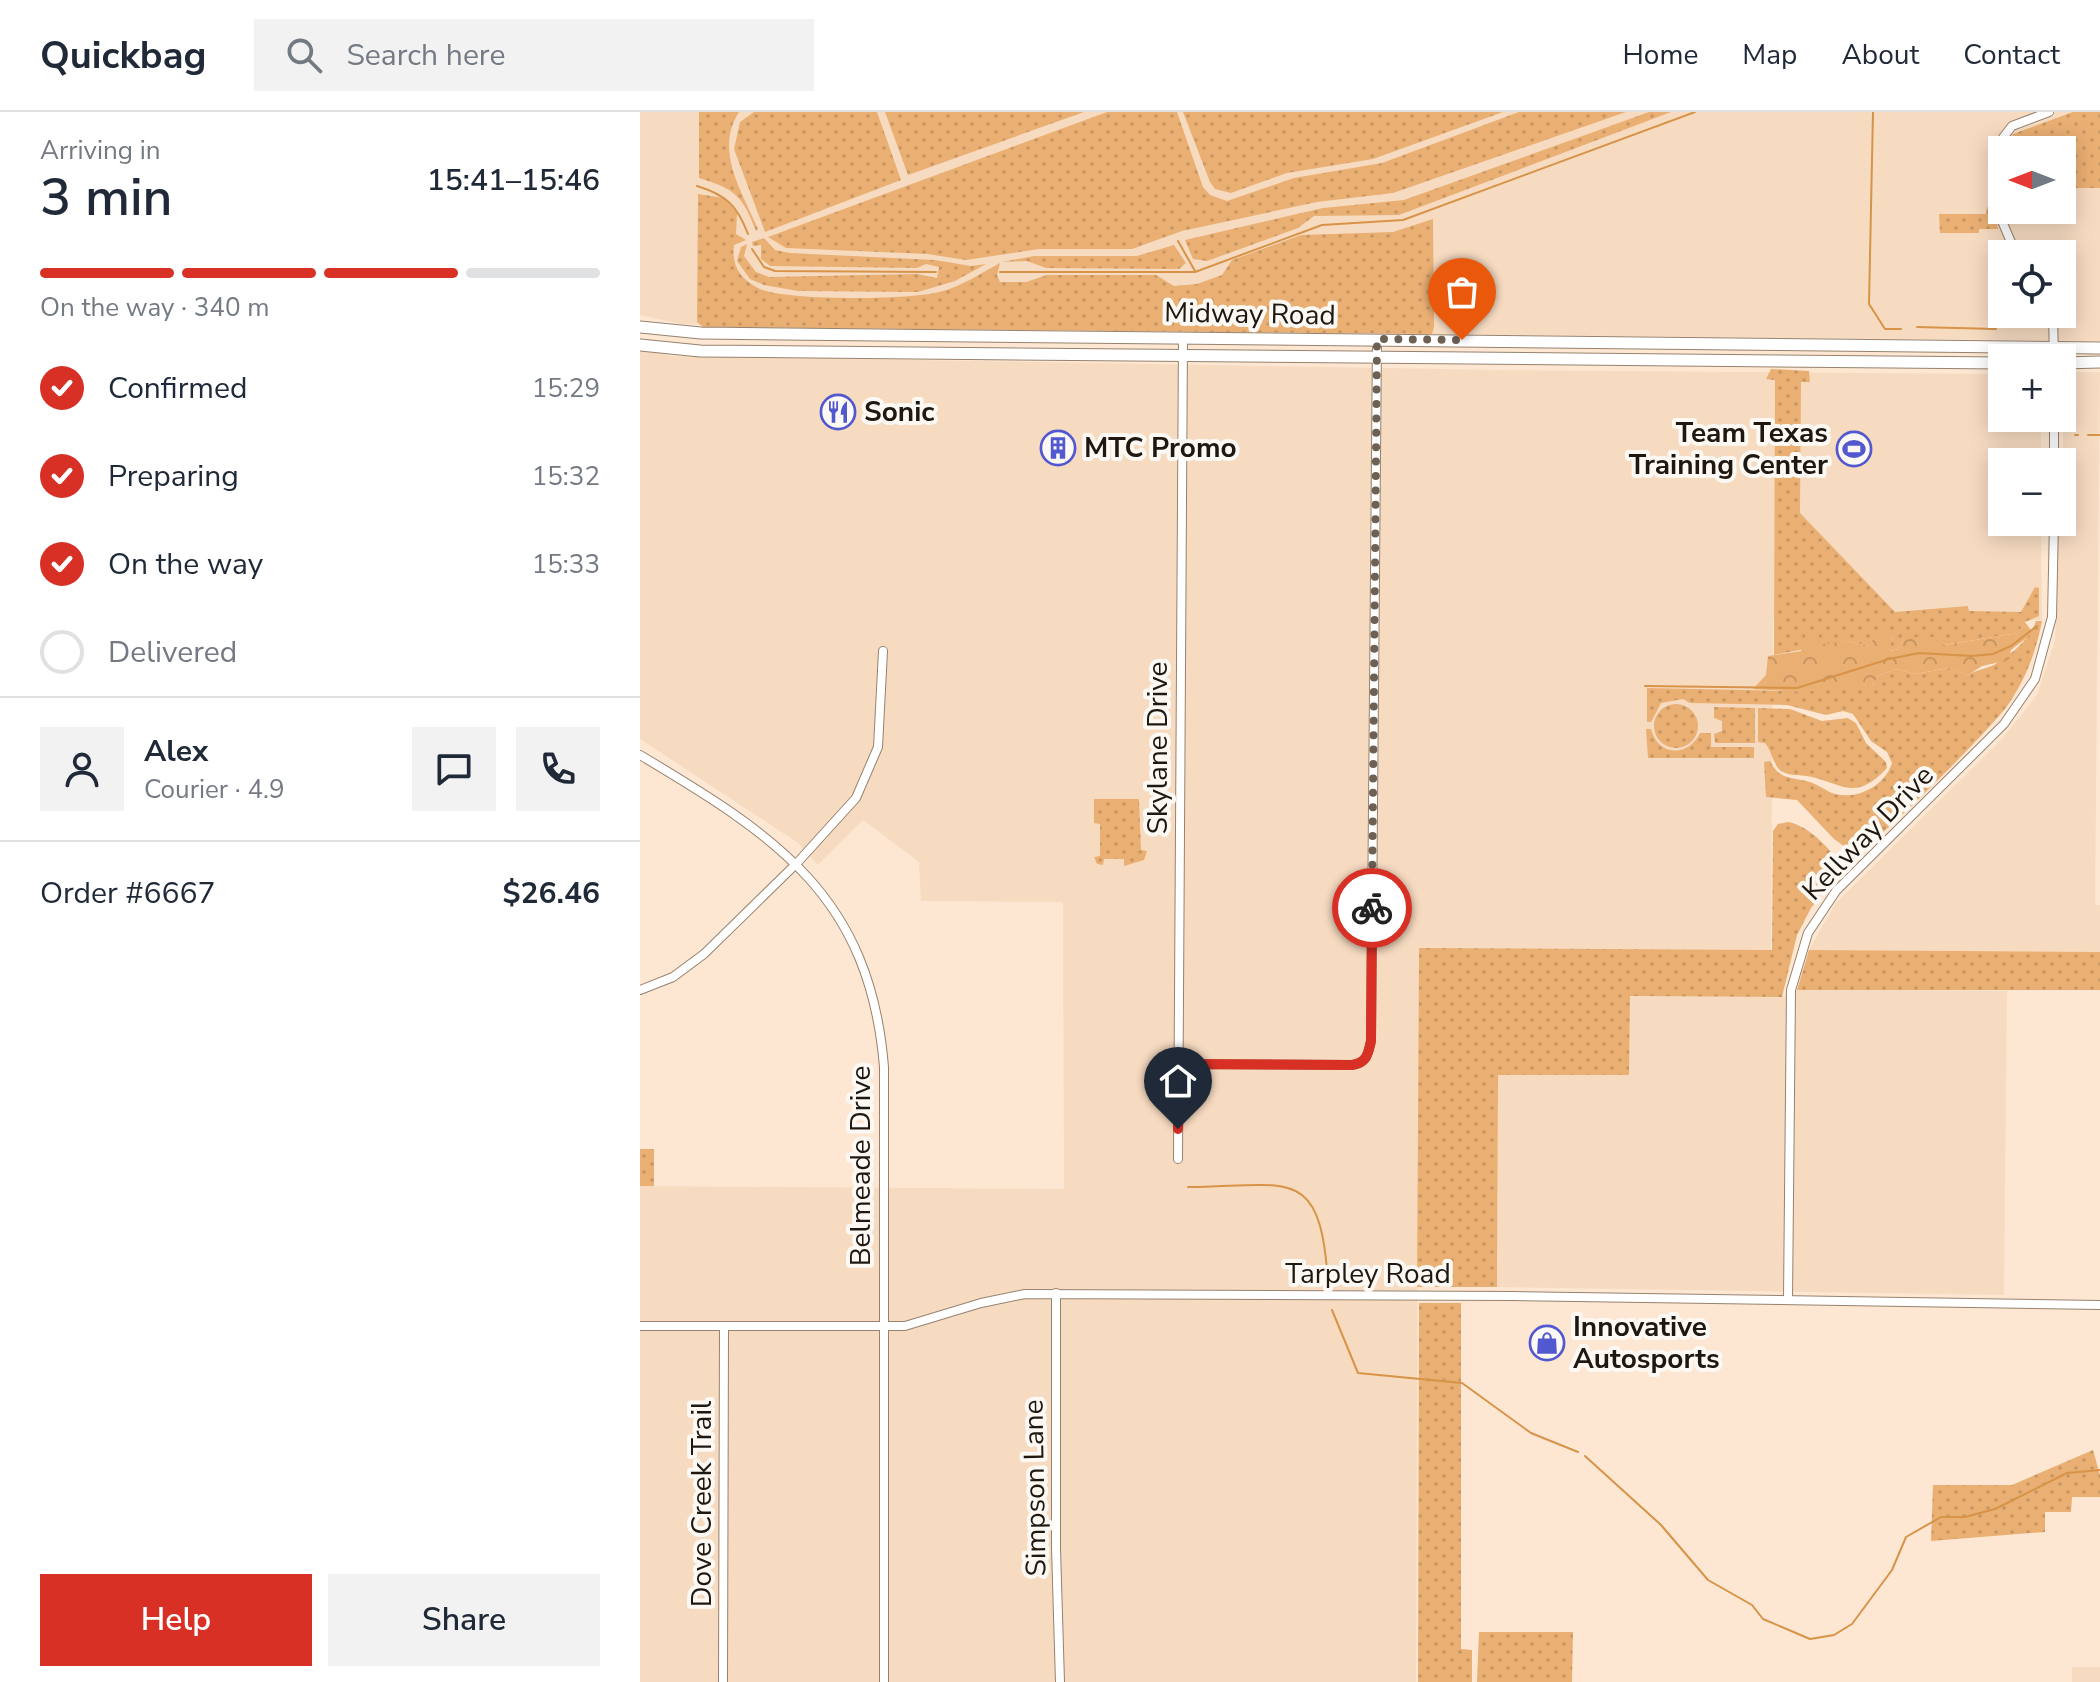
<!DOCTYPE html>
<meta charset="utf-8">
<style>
body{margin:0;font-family:"Nunito Sans",sans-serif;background:#f2f2f3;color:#1f2937;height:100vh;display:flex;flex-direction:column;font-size:30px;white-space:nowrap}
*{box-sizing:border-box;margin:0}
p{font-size:26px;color:#747a83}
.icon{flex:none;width:44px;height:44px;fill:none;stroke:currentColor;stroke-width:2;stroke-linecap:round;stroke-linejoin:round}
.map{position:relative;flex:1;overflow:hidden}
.drawer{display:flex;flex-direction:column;background:#fff;width:640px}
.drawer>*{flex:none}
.needle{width:52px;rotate:270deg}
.tools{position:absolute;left:1348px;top:24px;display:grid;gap:16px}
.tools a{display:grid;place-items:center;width:88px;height:88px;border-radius:0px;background:#fff;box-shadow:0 4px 20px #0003;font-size:40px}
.pin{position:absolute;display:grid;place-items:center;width:68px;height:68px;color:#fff;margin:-82px -34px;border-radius:50% 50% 50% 0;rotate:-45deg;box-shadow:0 0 8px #0007}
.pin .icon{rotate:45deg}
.courier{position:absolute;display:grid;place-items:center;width:80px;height:80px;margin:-40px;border:6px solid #d93025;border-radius:50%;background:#fff;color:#222;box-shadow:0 2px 10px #0007}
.headline em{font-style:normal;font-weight:600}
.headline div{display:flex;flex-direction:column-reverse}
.headline{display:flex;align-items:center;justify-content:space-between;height:136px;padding:0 40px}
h1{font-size:52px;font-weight:600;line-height:60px}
.bar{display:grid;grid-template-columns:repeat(4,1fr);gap:12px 8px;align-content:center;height:96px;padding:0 40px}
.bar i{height:10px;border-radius:6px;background:#e0e1e3}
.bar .selected{background:#d93025}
.bar p{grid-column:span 4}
.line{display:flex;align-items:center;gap:20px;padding:0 40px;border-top:2px solid #e0e1e3}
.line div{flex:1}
.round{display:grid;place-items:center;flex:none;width:84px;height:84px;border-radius:0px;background:#f2f2f3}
ol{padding:0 40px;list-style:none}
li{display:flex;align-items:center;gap:24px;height:88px}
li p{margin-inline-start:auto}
li .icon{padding:8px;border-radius:50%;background:#d93025;color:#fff;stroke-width:4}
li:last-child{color:#747a83}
li i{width:44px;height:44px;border:4px solid #e0e1e3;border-radius:50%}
.button{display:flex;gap:16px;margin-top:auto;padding:16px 40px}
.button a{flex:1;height:92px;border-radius:0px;background:#d93025;color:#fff;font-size:32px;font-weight:600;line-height:92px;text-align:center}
.button a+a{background:#f2f2f3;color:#1f2937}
header{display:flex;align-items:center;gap:48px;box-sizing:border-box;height:112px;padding:0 40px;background:#fff;border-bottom:2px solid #e0e1e3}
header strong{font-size:38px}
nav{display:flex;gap:44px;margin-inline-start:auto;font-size:28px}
.search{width:560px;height:72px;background:#f2f2f3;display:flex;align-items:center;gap:20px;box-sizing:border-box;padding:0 28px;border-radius:0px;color:#747a83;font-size:30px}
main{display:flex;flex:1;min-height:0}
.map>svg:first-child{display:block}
.built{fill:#f7dbc1;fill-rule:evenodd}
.grass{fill:url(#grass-dots)}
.forest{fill:url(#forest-crowns)}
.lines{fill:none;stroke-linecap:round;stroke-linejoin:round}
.stream{stroke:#d79348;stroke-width:2}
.street-casing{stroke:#96826f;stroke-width:10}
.secondary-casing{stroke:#96826f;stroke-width:13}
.street{stroke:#fff;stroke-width:8}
.secondary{stroke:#fff;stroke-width:11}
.done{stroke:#6d6054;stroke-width:8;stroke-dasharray:0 14.4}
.route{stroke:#d93025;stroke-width:10}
.labels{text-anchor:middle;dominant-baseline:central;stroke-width:8;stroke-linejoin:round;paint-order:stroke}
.street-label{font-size:28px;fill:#1f1810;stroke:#fcf8f3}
.poi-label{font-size:28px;font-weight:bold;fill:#1f1810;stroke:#fcf8f3;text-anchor:start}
</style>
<header>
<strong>Quickbag</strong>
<div class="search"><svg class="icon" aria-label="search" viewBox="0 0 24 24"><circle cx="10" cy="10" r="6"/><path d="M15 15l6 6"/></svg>Search here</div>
<nav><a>Home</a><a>Map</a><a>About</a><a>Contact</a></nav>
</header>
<main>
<section class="drawer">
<div class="headline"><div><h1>3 min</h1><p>Arriving in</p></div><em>15:41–15:46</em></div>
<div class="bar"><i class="selected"></i><i class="selected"></i><i class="selected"></i><i></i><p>On the way · 340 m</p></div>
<ol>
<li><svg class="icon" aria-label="check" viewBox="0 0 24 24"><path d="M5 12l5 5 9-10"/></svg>Confirmed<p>15:29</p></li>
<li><svg class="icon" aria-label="check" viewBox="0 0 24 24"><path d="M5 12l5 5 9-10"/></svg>Preparing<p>15:32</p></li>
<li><svg class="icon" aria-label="check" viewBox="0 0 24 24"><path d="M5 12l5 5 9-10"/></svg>On the way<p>15:33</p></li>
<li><i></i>Delivered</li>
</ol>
<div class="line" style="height:144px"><a class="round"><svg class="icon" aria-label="person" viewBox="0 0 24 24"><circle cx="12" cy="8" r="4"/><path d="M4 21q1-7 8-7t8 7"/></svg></a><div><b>Alex</b><p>Courier · 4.9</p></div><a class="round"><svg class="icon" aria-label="chat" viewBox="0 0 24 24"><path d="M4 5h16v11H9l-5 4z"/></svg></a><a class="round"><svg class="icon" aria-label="phone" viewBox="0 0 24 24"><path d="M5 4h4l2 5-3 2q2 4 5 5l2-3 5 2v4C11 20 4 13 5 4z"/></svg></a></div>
<div class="line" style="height:104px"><div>Order #6667</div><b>$26.46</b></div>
<div class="button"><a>Help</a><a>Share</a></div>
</section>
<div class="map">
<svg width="1460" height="1570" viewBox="0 0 1460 1570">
<defs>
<pattern id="grass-dots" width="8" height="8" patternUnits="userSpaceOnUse" patternTransform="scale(2)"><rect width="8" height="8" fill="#eaaf73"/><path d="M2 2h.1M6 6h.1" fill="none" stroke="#c89662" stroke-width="1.8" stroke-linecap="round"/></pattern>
<pattern id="forest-crowns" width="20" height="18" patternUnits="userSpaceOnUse" patternTransform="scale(2)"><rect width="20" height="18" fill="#eaaf73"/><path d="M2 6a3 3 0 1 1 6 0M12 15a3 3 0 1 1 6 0" fill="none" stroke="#c89662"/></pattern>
</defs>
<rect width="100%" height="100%" fill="#fde7d2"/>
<path class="built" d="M0 0H1460V229L792 222V108L703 217 41 212 0 203ZM1362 38H1422V98H1362ZM1362 142H1422V202H1362Z
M0 238 32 244 862 258 1362 262V306H1401V350H1362V410H1401L1402 508 1133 506 1131 838 779 836 776 1570H0V1074L424 1077 423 790 281 789 279 750 223 708 178 753 158 731 0 627Z
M1424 260H1460L1455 793H1460V840L1169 838 1195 792 1362 627 1397 583 1415 528 1419 410H1422Z
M1161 877 1367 879 1364 1183 857 1175 858 962 989 963V884L1142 885Z
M1432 1555H1460V1570H1432Z"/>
<path class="grass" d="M59 0H99C74 39 102 79 118 117L116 119C102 83 95 77 59 66Z
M114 0H237L261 68 125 120 94 37 100 10Z
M245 0H444L268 63Z
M467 0H537L563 75 570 83 587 89 654 66 742 51 879 0H986L753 81 677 90 542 119 492 137H399L326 148 287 142 146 136 128 125Z
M543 0H863L733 47 647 61 591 81 575 77 570 70Z
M1009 0H1031L759 103 674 104 658 116 567 149 553 147 545 128 683 96 764 88Z
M1433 0H1460V76H1422V38H1369L1373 22Z
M58 82 84 86 97 101 96 122 106 128 94 133C91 154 101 168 120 177 147 189 270 188 299 180 321 175 341 161 360 151L357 163 360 170H386L407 163H516L534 174 557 172 582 163 592 148 661 123 753 120 793 107 794 215 792 222 63 215 57 210Z
M1347 95 1355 100 1358 117H1339V121H1300L1299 102H1346Z
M124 126 135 138 150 141 295 148 331 154 346 152 315 169 278 180 158 179 124 173 110 167 97 149 101 135 107 132 104 144 116 160 129 165 277 162 297 166 299 155 286 152 277 156 130 154 121 147V133L113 134 112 130Z
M534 133 546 151 539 157 406 156 387 149 362 150 394 144H497Z
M1131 257 1169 259 1170 270H1161L1160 401 1255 500 1328 494 1329 499 1381 500 1395 475 1399 476V504L1385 510 1378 521 1303 533 1295 525H1264L1259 537 1249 539 1252 524 1230 534 1207 529 1134 543 1135 268 1126 267Z
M1396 509H1402C1396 539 1387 564 1370 590 1357 611 1235 734 1215 742L1194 727 1157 688 1126 685 1124 650 1130 649C1139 667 1149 665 1166 669 1177 671 1185 679 1195 682 1219 688 1245 673 1252 651L1247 640 1231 629 1213 602 1203 599 1186 603 1147 593 1050 591 1043 587 1021 591 1011 610H1007V576L1152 579 1232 573 1240 563 1256 557 1274 562 1310 556 1328 563C1337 557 1349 557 1357 551 1372 542 1391 526 1396 509Z
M1014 614a22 22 0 1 1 44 0a22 22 0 1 1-44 0Z
M1074 595 1115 596V631H1075L1074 622 1082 619V609L1074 606Z
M1118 596 1150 597 1182 609 1208 606 1216 611 1226 631 1246 650 1247 656C1217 688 1206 674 1172 665 1162 662 1150 665 1141 659 1133 653 1132 639 1125 631L1118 630Z
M1006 617H1011C1018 645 1049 645 1060 621H1071V635H1114V646H1008Z
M454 687H499L501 738 507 739 504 748 484 754V747H464L463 753 457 752 454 745 460 744V712L454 711Z
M1148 710C1168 713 1194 739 1202 757L1171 796 1157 823 1142 885 990 884 989 963H858L857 1175H777L779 836 1132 838 1133 719 1138 712Z
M1169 838 1460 840V878H1157Z
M0 1037H14V1074H0Z
M779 1191H821V1537L832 1538V1570H778Z
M1453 1338 1460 1363V1385H1432L1431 1400H1405V1420L1291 1429 1293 1373H1372Z
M839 1520H933L932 1570H837Z"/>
<path class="forest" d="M1385 510 1393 521 1371 538 1369 548 1342 554 1328 563 1309 556 1274 562 1256 557 1240 563 1232 573 1163 580 1113 577 1126 563 1128 544 1161 539 1166 521 1177 520 1182 532 1207 529 1230 534 1236 521 1252 523 1250 539 1259 537 1264 525H1296L1304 533 1378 521Z"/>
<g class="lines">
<path class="stream" d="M1233 0 1229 192 1245 217H1261
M57 74C86 83 97 93 108 122
M538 129 555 159
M112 137 124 155 135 159 296 160
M360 160H555L682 113 763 108 1055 0
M1277 215 1356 217
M1435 323H1438
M1448 323H1460
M1005 574 1157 576 1249 547 1279 541 1332 544 1353 542 1371 534 1397 514
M548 1075C650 1074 681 1052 688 1172
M692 1198 718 1261 822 1271 891 1321 938 1340
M945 1344 1021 1413 1068 1468 1112 1493 1123 1507 1170 1527 1194 1523 1212 1512 1252 1458 1266 1425 1301 1405H1325L1355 1397 1427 1361 1460 1358"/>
<g class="street-casing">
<path id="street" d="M1376 142 1362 109V27L1372 14 1409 0
M1413 202 1414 246
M1414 306V350
M0 643C136 724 230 784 244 955V1570
M0 878 33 865 64 842 157 751 216 686 238 635 243 539
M539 952 712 953C727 951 728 942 731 929L737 227
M538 1047 543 225
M416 1181V1436L420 1570
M1148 1188 1151 878 1168 821 1196 779 1364 612 1395 567 1412 505 1414 410
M0 1214H265L341 1191 385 1182 873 1184 1460 1193
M83 1570 84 1214"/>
</g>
<g class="secondary-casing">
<path id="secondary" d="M0 215 61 221 1460 236
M0 233 60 239 1362 251
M1422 251 1460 250"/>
</g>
<use href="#street" class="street"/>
<use href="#secondary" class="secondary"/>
</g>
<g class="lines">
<path class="done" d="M732 796 737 227 822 228"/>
<path class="route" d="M538 1017 539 952 712 953C727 951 728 942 731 929L732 796"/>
</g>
<defs>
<g id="restaurant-ring" transform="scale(1.8)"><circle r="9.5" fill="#fcf8f3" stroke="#5258cf" stroke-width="1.5"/><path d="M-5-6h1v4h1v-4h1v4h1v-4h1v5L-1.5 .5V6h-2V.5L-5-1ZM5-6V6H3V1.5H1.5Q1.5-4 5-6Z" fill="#5258cf"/></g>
<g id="building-ring" transform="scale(1.8)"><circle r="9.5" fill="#fcf8f3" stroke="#5258cf" stroke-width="1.5"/><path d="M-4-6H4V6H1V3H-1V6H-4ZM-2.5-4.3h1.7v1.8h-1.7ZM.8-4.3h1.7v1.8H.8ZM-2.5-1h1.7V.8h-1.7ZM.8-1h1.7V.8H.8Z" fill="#5258cf"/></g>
<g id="stadium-ring" transform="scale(1.8)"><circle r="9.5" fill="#fcf8f3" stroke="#5258cf" stroke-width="1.5"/><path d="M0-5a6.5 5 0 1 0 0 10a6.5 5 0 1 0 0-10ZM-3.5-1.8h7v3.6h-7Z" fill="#5258cf"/></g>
<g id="shop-ring" transform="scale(1.8)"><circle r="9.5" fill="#fcf8f3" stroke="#5258cf" stroke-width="1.5"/><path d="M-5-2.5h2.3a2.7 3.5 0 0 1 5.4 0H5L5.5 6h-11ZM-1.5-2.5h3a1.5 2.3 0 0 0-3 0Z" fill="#5258cf"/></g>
</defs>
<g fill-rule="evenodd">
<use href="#restaurant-ring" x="198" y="300"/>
<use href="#building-ring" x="418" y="336"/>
<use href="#stadium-ring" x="1214" y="337"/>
<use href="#shop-ring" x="907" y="1231"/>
</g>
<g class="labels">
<g class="street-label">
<text transform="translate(610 202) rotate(1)">Midway Road</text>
<text transform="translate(518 636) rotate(-90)">Skylane Drive</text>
<text transform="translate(1228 721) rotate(-46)">Kellway Drive</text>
<text transform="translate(221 1054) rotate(-90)">Belmeade Drive</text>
<text x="728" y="1162">Tarpley Road</text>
<text transform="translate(395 1376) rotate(-91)">Simpson Lane</text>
<text transform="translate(62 1392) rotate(-90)">Dove Creek Trail</text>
</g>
<g class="poi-label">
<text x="224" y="300">Sonic</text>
<text x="1188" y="321" text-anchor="end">Team Texas<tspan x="1188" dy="32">Training Center</tspan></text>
<text x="444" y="336">MTC Promo</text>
<text x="933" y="1215">Innovative<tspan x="933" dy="32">Autosports</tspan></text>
</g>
</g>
</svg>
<div class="tools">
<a><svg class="needle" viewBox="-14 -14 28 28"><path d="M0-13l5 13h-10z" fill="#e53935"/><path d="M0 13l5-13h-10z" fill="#747a83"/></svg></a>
<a><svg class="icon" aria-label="locate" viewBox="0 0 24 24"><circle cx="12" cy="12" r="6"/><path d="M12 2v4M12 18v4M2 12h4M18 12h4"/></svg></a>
<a>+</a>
<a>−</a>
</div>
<div class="pin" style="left:822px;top:228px;background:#ea580c"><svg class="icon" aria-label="bag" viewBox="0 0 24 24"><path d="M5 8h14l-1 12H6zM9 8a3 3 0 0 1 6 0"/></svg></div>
<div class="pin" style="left:538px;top:1017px;background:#1f2937"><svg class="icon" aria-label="home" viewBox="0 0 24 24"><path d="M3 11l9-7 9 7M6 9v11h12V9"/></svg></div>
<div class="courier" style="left:732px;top:796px"><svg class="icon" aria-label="bike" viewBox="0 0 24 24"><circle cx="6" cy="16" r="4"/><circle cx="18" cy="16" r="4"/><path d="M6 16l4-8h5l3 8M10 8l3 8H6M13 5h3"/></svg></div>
</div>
</main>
